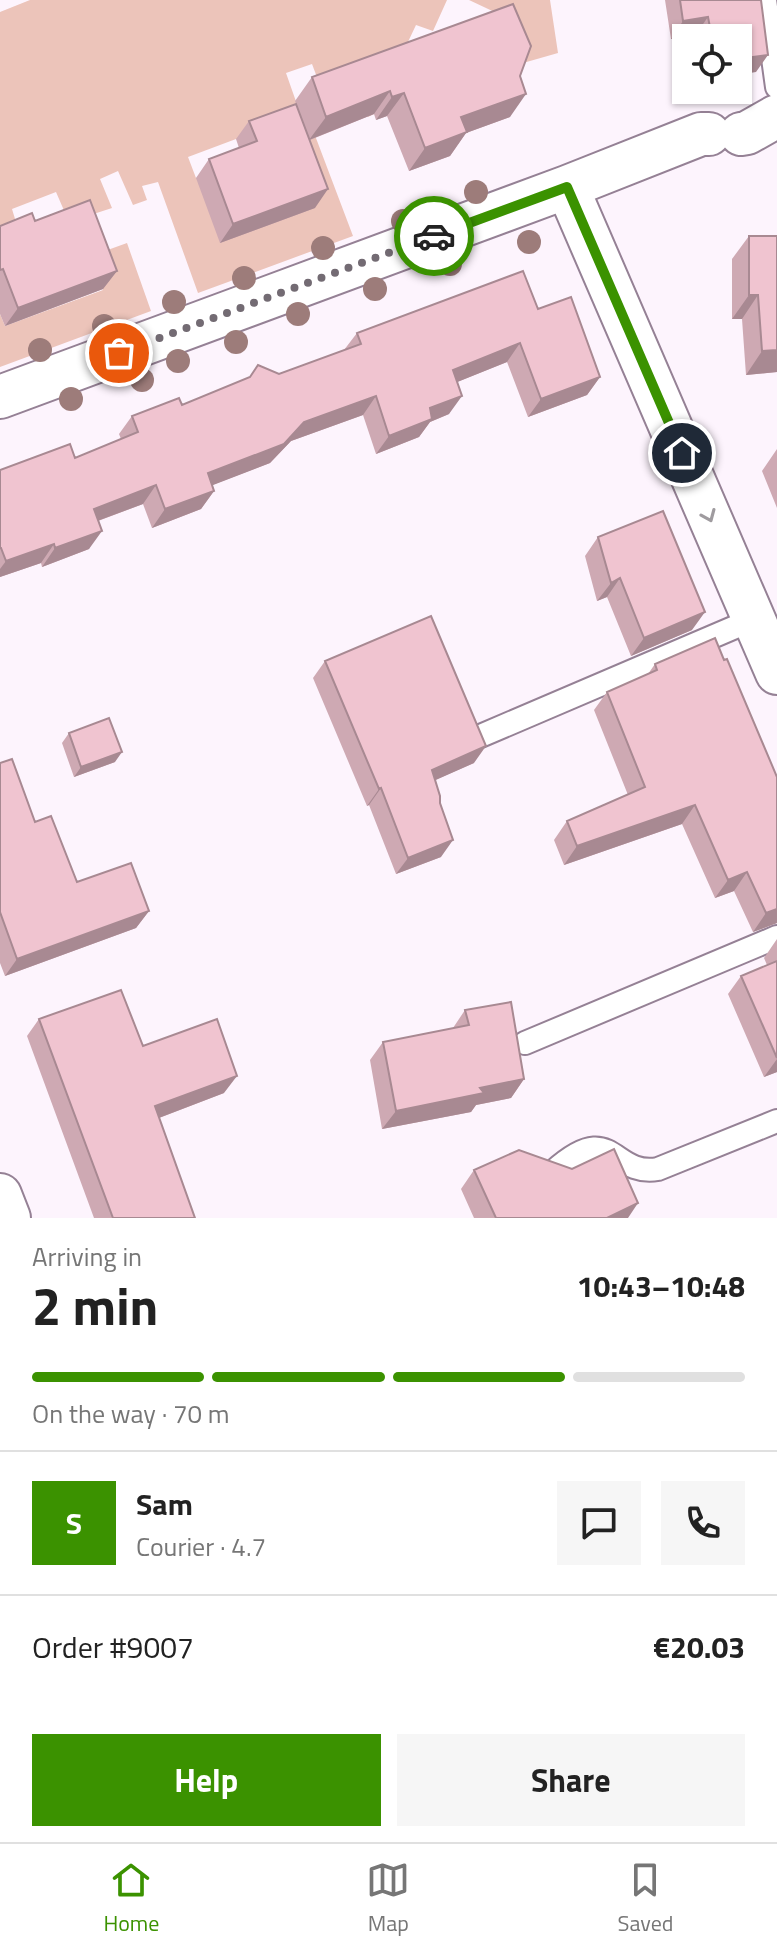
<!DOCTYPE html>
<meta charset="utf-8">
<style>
body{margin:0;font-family:"Titillium Web",sans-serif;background:#f6f6f6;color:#222;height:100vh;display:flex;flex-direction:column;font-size:30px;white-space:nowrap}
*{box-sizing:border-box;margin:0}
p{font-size:26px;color:#767676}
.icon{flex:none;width:44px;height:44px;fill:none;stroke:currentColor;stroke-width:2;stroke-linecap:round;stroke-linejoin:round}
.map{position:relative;height:1218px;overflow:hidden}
.panel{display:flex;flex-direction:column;background:#fff;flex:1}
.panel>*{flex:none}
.controls{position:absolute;left:672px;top:24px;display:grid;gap:16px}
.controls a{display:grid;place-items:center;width:80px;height:80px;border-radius:0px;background:#fff;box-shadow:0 2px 6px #0004;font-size:40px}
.pin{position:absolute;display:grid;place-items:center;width:68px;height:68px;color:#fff;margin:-34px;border:4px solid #fff;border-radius:50%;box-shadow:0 2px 8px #0007}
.courier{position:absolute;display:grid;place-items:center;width:80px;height:80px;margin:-40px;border:6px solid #3b9200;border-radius:50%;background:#fff;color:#222;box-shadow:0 2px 10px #0007}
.overview em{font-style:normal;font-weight:700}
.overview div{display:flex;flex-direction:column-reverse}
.overview{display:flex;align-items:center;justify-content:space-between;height:136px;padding:0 32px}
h1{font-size:52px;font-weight:700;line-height:60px}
.bar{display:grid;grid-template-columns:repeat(4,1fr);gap:12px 8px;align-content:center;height:96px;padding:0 32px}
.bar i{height:10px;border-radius:6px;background:#e0e0e0}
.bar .current{background:#3b9200}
.bar p{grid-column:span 4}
.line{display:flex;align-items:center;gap:20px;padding:0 32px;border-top:2px solid #e0e0e0}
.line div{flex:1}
.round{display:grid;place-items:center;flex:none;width:84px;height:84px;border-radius:0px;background:#f6f6f6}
.cta{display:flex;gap:16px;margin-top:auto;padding:16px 32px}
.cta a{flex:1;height:92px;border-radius:0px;background:#3b9200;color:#fff;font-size:32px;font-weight:700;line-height:92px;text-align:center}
.cta a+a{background:#f6f6f6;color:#222}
.tab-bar{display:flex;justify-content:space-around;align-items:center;height:112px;border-top:2px solid #e0e0e0;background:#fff;font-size:22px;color:#767676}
.tab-bar a{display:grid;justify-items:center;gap:4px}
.tab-bar .current{color:#3b9200}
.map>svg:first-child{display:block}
.green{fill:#ecc4ba;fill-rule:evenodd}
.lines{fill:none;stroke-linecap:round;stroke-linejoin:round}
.lane-casing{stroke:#958195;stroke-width:26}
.street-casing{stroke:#958195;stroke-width:46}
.lane{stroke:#fff;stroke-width:22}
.street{stroke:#fff;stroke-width:42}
.tree{fill:#9d7c7a}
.wall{fill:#cea9b3}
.shaded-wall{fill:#a88992}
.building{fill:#f0c4d0;stroke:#a88992;stroke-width:2}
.oneway{stroke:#9f9b9f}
.done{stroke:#736b73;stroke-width:8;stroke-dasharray:0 14.4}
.route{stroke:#3b9200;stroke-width:10}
</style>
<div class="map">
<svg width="777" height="1218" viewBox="0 0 777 1218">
<rect width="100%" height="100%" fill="#fdf4fd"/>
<path class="green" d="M30 0H447L433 31 416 25 398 63 360 77 374 114 368 117 358 92 326 101 312 64 286 73 299 110 305 109 353 236 198 293 158 182 142 186 147 200 133 205 118 171 100 179 112 208 69 222 56 192 12 209 19 232 0 240V12ZM236 139 291 143 196 178 188 157Z
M469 0H550L558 53 523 63 503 16Z
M127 243 151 311 0 367V314L5 326 103 290 91 256Z"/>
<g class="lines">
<g class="lane-casing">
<path id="lane" d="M765 0 777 87
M478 737 754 619
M525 1043 777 937
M553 1172C614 1117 610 1177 658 1169L777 1121"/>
</g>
<g class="street-casing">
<path id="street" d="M741 134 747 133 777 116
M567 187 777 673
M0 397 567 187 701 134H709
M0 1195 9 1218"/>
</g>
<use href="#lane" class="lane"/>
<use href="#street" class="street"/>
</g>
<g class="tree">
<circle cx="476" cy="192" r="12"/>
<circle cx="403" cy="221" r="12"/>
<circle cx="529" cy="242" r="12"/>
<circle cx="323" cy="248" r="12"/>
<circle cx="450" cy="264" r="12"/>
<circle cx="244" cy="278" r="12"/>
<circle cx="375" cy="289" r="12"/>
<circle cx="174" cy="302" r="12"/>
<circle cx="298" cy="314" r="12"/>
<circle cx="104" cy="326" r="12"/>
<circle cx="236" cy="342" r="12"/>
<circle cx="40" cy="350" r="12"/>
<circle cx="178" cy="361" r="12"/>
<circle cx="142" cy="380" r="12"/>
<circle cx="71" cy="399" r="12"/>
</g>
<path class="wall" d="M665 0H761L756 72 738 38H697L696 34 671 39Z
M520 76 510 117 466 133 450 156 409 171 387 116 376 120 374 114 310 140 315 208 220 243 196 178 209 159 239 148 236 139 249 121 301 118 295 101 312 77Z
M35 221 117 271 103 289 5 326 0 314V226Z
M749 236H777V372L746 375 742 319H732V259Z
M538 309 600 377 587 395 528 417 507 362 457 382 449 414 430 422 419 437 376 454 363 415 291 441 270 463 212 485 214 491 201 509 152 528 143 504 98 521 89 549 42 567 41 563 0 577V470L75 458 121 439 119 434 132 416 182 405 249 378 258 365 279 374 344 350 357 333Z
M777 449V508L762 471Z
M598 537 692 630 631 656 607 597 597 601 585 556Z
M724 660 777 777V923L753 932 734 891 715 898 682 824 564 865 554 840 567 821 628 795 594 710 607 692 648 674 655 664Z
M325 661 474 763 435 780 441 857 396 874 369 805 367 806 313 678Z
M69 733 115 762 74 777 62 743Z
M0 763 35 822 77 882 149 911 136 928 5 976 0 963Z
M777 939V1072L764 1077 728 994 741 976 767 965 764 958Z
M465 1010 524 1079 511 1098 476 1105 471 1112 382 1129 370 1060 383 1042 453 1028Z
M39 1019 143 1046 224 1093 159 1118 195 1218H94L27 1036Z
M474 1170 628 1218H474L461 1189Z"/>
<path class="shaded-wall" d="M708 17 696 34 671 39 683 21Z
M768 55 756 72 738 75V59Z
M390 91 374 114 309 140 326 117Z
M404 93 387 116 376 120 392 97Z
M526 94 510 117 466 133 450 156 409 171 425 148 461 117Z
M328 189 315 208 220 243 233 224Z
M117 271 103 289 5 326 18 308Z
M749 295H758L742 319H732Z
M520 343 507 362 440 389 453 370Z
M777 350V372L746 375 762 351Z
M600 377 587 395 528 417 541 399Z
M376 396 363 415 291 441 270 463 195 492 208 473 304 422Z
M462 396 449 414 430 422 419 437 376 454 389 436 430 408Z
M156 485 143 504 81 527 94 509Z
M214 491 201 509 152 528 165 509Z
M102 531 89 549 42 567 55 548Z
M54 544 41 563 0 577V569L6 561Z
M620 578 607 597 597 601 611 583Z
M705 612 692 630 631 656 644 638Z
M486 746 474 763 420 787 432 770Z
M122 752 115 762 74 777 81 767Z
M381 788 369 805 367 806 379 789Z
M695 805 682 824 564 865 577 846Z
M453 840 441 857 396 874 408 858Z
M747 872 734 891 715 898 728 880Z
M777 909V923L753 932 766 913Z
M149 911 136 928 5 976 17 959Z
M777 1059V1072L764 1077Z
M237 1076 224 1093 143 1124 155 1106Z
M524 1079 511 1098 476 1105 471 1112 382 1129 396 1111 480 1088Z
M638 1203 628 1218H607Z"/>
<path class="building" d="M680 0H761L768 55 738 59V38H712L708 17 683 21Z
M513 4 531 46 520 76 526 94 461 117 467 132 425 148 404 93 392 97 390 91 326 117 312 77Z
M296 104 328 189 233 224 209 159 257 141 249 121Z
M90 200 117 271 18 308 3 269 0 270V226L32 213 35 221Z
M749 236H777V350L762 351 758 295H749Z
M523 271 538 309 571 297 600 377 541 399 520 343 453 370 462 396 430 408 432 419 389 436 376 396 304 422 284 444 208 473 214 491 165 509 156 485 94 509 102 531 55 548 54 544 6 561 1 548H0V470L70 444 75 458 138 432 132 416 179 398 182 405 250 377 258 365 279 374 361 344 357 333Z
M663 511 705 612 644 638 620 578 611 583 598 537Z
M431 616 486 746 432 770 440 796V803L453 840 408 858 381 788 379 789 325 661Z
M715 638 724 660 727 659 777 777V909L766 913 747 872 728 880 695 805 577 846 567 821 645 787 607 692 657 670 655 664Z
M109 718 122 752 81 767 69 733Z
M12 759 35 822 51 816 77 882 131 863 149 911 17 959 0 912V763Z
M777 961V1058L741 976Z
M121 990 143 1046 217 1019 237 1076 155 1106 195 1218H113L39 1019Z
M511 1002 524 1079 480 1088 484 1093 396 1111 383 1042 469 1025 465 1010Z
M614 1149 638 1203 607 1218H496L474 1170 519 1150 572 1169Z"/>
<defs><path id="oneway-chevron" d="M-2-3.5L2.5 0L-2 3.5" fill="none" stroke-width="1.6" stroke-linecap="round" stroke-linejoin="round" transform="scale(2)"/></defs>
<use class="oneway" href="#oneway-chevron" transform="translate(709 516) rotate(67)"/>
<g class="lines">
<path class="done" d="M119 353 434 236"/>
<path class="route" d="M434 236 567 187 682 453"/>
</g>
</svg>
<div class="controls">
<a><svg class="icon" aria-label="locate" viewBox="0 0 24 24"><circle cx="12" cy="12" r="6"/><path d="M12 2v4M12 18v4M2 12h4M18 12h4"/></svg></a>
</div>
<div class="pin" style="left:119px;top:353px;background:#ea580c"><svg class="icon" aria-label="bag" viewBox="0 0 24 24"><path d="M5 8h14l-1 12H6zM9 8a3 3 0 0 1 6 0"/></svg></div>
<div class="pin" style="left:682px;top:453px;background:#1f2937"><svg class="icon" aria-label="home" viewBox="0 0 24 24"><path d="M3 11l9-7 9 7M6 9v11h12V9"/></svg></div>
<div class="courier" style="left:434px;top:236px"><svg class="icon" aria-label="car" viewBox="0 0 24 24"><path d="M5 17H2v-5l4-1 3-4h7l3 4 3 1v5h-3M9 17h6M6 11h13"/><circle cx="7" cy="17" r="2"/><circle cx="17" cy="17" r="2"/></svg></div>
</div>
<section class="panel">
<div class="overview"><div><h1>2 min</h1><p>Arriving in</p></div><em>10:43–10:48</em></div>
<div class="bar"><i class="current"></i><i class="current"></i><i class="current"></i><i></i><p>On the way · 70 m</p></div>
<div class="line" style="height:144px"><b class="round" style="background:#3b9200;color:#fff">S</b><div><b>Sam</b><p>Courier · 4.7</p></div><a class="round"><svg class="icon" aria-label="chat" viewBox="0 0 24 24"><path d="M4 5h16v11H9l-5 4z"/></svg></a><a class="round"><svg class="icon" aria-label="phone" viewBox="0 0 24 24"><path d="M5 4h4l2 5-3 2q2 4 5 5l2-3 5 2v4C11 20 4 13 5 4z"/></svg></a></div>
<div class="line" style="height:104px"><div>Order #9007</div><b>€20.03</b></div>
<div class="cta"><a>Help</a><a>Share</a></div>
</section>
<nav class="tab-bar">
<a class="current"><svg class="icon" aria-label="home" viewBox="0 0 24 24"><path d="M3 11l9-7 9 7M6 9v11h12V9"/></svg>Home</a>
<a><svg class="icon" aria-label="map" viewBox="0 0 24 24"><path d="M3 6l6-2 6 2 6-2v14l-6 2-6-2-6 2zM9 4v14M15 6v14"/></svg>Map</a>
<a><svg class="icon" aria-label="saved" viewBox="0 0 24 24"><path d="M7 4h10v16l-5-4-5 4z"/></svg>Saved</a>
</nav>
